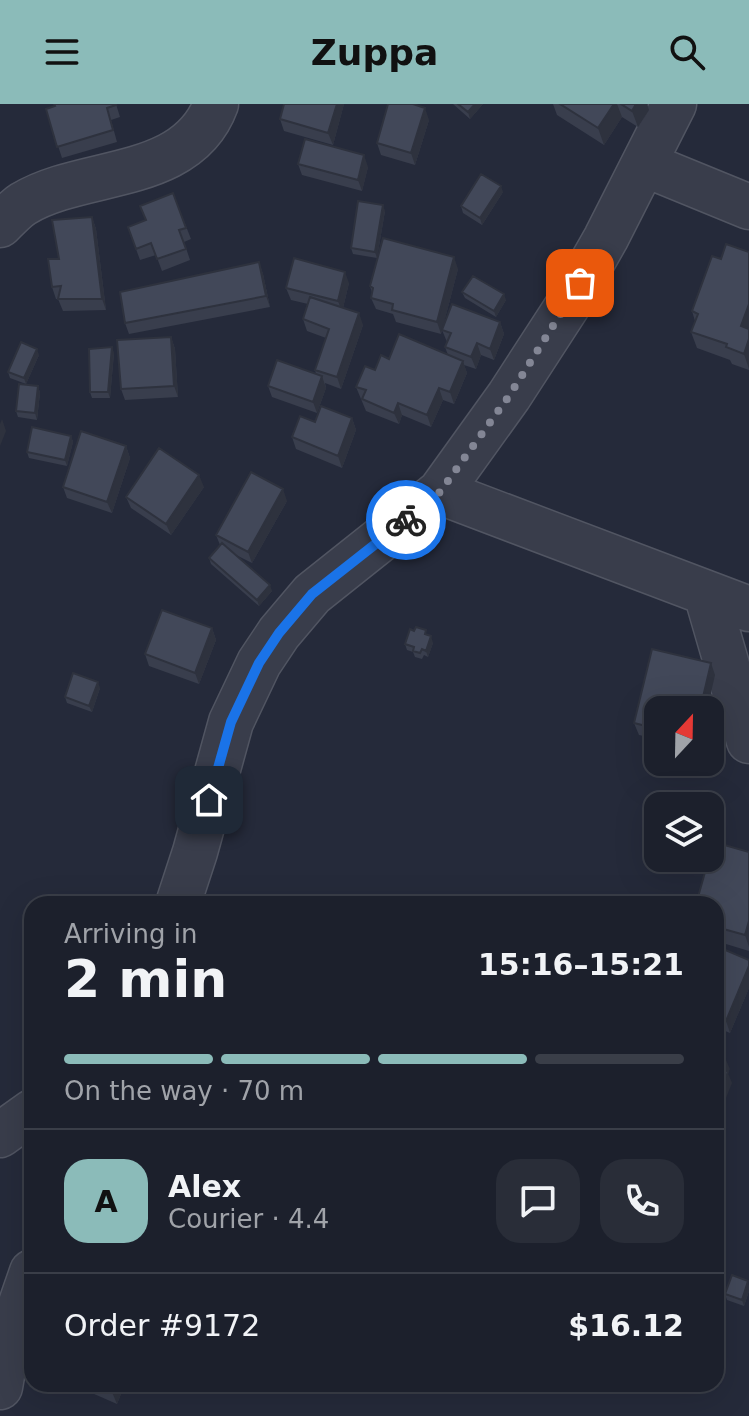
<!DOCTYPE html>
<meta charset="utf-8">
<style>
body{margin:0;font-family:"DejaVu Sans",sans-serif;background:#292d38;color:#f1f3f6;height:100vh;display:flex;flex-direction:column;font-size:30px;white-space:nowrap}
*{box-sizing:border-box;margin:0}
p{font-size:26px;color:#a0a3a9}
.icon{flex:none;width:44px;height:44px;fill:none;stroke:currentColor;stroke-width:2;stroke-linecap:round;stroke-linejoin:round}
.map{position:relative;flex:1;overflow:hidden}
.panel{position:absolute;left:24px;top:792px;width:700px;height:496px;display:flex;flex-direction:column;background:#1c202c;border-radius:24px;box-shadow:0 8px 32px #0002,0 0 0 2px #3a3e48}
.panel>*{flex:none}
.needle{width:52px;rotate:22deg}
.fabs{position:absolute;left:644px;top:592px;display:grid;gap:16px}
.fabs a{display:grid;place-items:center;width:80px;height:80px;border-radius:16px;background:#1c202c;box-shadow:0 8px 32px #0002,0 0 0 2px #3a3e48;font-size:40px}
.pin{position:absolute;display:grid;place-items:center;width:68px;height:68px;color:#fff;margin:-34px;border-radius:16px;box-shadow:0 4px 12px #0006}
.courier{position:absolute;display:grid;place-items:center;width:80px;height:80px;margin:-40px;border:6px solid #1a73e8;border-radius:50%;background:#fff;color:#222;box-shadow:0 2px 10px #0007}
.headline em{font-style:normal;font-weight:800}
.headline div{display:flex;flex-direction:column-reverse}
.headline{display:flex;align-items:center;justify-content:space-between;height:136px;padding:0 40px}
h1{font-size:52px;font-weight:800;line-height:60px}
.bar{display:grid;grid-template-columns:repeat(4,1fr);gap:12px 8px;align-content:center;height:96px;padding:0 40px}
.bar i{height:10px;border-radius:6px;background:#3a3e48}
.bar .current{background:#8bbbb9}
.bar p{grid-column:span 4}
.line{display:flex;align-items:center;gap:20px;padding:0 40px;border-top:2px solid #3a3e48}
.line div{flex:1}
.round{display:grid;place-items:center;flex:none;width:84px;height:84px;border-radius:24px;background:#292d38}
header{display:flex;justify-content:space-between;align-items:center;height:104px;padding:0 40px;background:#8bbbb9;color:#111;font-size:36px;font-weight:800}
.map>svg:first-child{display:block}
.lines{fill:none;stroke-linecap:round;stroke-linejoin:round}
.minor-casing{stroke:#515562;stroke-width:47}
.minor{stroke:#393d4b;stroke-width:44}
.wall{fill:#393e4d}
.shaded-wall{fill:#2e323e}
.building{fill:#424859;stroke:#2e323e;stroke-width:2}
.done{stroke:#838695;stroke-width:8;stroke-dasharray:0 14.4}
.route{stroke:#1a73e8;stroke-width:10}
</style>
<header><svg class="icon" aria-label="menu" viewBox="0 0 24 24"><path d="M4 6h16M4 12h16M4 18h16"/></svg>Zuppa<svg class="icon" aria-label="search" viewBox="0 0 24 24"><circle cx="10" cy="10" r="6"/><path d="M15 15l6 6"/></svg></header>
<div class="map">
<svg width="749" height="1312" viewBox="0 0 749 1312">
<rect width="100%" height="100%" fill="#252a3a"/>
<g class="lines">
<g class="minor-casing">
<path id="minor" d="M644 60 749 103
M0 121C7 114 15 105 23 100 84 63 187 79 216 0
M440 388 749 505
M706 489 749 637
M178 800 195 748 231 618 259 559 279 529 312 490 440 388 509 292 568 201 606 134 674 0
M0 1031 32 1008
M0 1283 8 1237 32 1168"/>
</g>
<use href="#minor" class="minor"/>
</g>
<path class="wall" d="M116 0 120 13 111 16 117 38 62 54 46 5Z
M284 0H344L333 41 284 27 280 15Z
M453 0H483L470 15Z
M553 0H647L649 6 638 23 622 13 604 41 557 11Z
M429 16 415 61 381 51 377 39Z
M298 60 368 63 362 87 302 71Z
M503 88 482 121 463 109 461 102Z
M173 89 191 135 184 138 190 156 162 167 156 151 140 156 128 123 145 116Z
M385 107 377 154 353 150 351 144Z
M92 113 96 125 106 206 63 207 58 195H56L52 183 59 155Z
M749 148V266L732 260 730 256 697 244 691 228 695 217 692 207 721 155Z
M259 158 263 170 270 203 129 230 125 219Z
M458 165 442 226 500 218 504 230 494 256 481 251 476 265 464 261 467 269 454 300 443 296 431 323 402 311 399 320 366 307 356 283 389 255 448 251 445 243 447 238 442 226 441 230 396 218 393 210 376 205 371 194 372 189 370 182Z
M349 179 343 204 363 221 341 285 325 279 326 284 317 309 272 293 268 282 316 270 315 266 326 234 307 227 303 215 308 200 291 196 286 184Z
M462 188 506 196 496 213 465 194Z
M171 233 175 245 178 293 125 296 121 285Z
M114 249 110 294H92L90 288Z
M39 251 26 280 10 274 8 268Z
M38 282 40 289 37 316 18 313 16 307Z
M352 314 356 326 342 364 296 345 292 333 315 318Z
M71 332 73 338 67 362 29 354 27 348Z
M126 342 130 354 112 409 67 394 63 383Z
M204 383 171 431 131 404 126 393Z
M287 397 252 459 232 449 272 487 259 502 211 460 209 454 220 441 216 431Z
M212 524 216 536 199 580 149 562 145 550Z
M427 531 433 539 428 553 424 551 422 555 415 553 413 548 407 546 405 540Z
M711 559 715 571 658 606V635L639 631 634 619Z
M100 584 92 608 67 599 65 593Z
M749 748V847L716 837V800Z
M716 842 749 862V884L730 929 718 924 716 929Z
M748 1177 749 1187 744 1202 727 1196 725 1190Z
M83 1280H125L117 1300 85 1286Z"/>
<path class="shaded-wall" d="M337 0H344L333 41 328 29Z
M475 0H483L470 15 468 8Z
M614 0H617L622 13 604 41 598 24Z
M636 0H647L649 6 638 23 632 7Z
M425 4 429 16 415 61 411 49Z
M364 51 368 63 362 87 358 76Z
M501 82 503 88 482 121 480 114Z
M383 101 385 107 377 154 375 148Z
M92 113 96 125 106 206 102 195Z
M454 153 458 165 441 230 437 218Z
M259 158 263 170 270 203 266 192Z
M345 168 349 179 342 208 338 197Z
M504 190 506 196 496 213 494 207Z
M749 200V233L741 222Z
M359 209 363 221 341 285 337 273Z
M500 218 504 230 494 256 490 245Z
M171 233 175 245 178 293 174 282Z
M749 235V265L744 250Z
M477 239 481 251 476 265 471 253Z
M112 243 114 249 110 294 108 288Z
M37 245 39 251 26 280 24 274Z
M463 257 467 269 454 300 450 288Z
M322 272 326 284 317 309 313 298Z
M38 282 40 289 37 316 35 309Z
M439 284 443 296 431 323 427 311Z
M398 299 402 311 399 320 394 309Z
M352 314 356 326 342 364 338 352Z
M2 315 6 327 0 342V320Z
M71 332 73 338 67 362 65 356Z
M126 342 130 354 112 409 107 398Z
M199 371 204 383 171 431 166 420Z
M283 385 287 397 252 459 248 448Z
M270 481 272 487 259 502 257 496Z
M212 524 216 536 199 580 195 569Z
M431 532 433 539 428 553 426 547Z
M711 559 715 571 707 606H700Z
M98 578 100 584 92 608 89 602Z
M749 818V843L745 831Z
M749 862V884L730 929 726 917Z
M725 954 730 965 728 969 732 979 716 1019V996L721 965Z
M748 1177 749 1187 744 1202 742 1196Z
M116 1280H125L117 1300 112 1288Z"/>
<path class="building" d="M54 0H115L116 1 107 4 113 26 57 43 46 5 55 2Z
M284 0H337L328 29 280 15Z
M388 0H413L425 4 411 49 377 39Z
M458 0H475L468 8Z
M560 0H614L598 24Z
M621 0H636L632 7Z
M305 35 364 51 358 76 298 60Z
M481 70 501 82 480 114 461 102Z
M173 89 186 124 179 126 186 145 157 155 151 139 136 145 128 123 146 116 140 102Z
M358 97 383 101 375 148 351 144Z
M92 113 102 195H58L61 182 52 183 48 155H59L52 116Z
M383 134 454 153 437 218 392 206 393 200 371 194 373 184 370 182Z
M726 140 749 148V200L741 222 749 225V235L744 250 726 243 727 240 691 228 698 210 692 207 712 152 721 155Z
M294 154 345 168 338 197 286 184Z
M259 158 266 192 125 219 120 188Z
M473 172 504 190 494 207 462 188Z
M310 193 359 209 337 273 315 266 329 225 303 215Z
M452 200 500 218 490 245 477 239 471 253 445 243 451 229 442 226Z
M399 230 463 257 450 288 439 284 427 311 398 299 394 309 362 295 366 286 356 283 365 262 375 266 381 251 389 255Z
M171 233 174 282 121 285 117 236Z
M21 238 37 245 24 274 8 268Z
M112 243 108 288H90L89 245Z
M277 256 322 272 313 298 268 282Z
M19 280 38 282 35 309 16 307Z
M321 302 352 314 338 352 292 333 300 312 315 318Z
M32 323 71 332 65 356 27 348Z
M81 327 126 342 107 398 63 383Z
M159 344 199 371 166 420 126 393Z
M251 368 283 385 248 448 216 431Z
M222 439 270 481 257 496 209 454Z
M162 506 212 524 195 569 145 550Z
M416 523 426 526 425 530 431 532 426 547 422 545 420 549 413 547 414 543 405 540 410 525 414 527Z
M652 545 711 559 700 606H658V625L634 619Z
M73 569 98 578 89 602 65 593Z
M714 738 749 748V817L745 831 716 823V800H696L709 754H710Z
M716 842 749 856V862L726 917 716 913Z
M716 950 725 954 721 965 728 968 716 996Z
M732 1171 748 1177 742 1196 725 1190Z
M93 1280H116L112 1288Z"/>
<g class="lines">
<path class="done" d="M406 416 440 388 509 292 580 179"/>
<path class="route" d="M209 696 231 618 259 559 279 529 312 490 406 416"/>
</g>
</svg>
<div class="fabs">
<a><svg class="needle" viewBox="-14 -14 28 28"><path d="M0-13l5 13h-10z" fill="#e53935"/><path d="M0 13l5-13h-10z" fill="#a0a3a9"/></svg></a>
<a><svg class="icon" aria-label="layers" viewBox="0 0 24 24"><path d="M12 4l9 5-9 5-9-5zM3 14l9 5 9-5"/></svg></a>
</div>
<div class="pin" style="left:580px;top:179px;background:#ea580c"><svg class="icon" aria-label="bag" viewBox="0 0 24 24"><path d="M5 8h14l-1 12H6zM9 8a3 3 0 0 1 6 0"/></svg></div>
<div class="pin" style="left:209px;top:696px;background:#1f2937"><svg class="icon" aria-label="home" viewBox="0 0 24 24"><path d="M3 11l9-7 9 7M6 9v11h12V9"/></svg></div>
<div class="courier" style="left:406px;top:416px"><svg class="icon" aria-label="bike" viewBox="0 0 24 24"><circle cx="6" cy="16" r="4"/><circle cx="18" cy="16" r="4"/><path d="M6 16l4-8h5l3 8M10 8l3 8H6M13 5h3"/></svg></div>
<section class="panel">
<div class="headline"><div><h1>2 min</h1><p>Arriving in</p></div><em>15:16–15:21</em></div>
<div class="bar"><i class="current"></i><i class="current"></i><i class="current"></i><i></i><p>On the way · 70 m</p></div>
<div class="line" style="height:144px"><b class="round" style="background:#8bbbb9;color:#111">A</b><div><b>Alex</b><p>Courier · 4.4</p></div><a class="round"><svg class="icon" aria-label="chat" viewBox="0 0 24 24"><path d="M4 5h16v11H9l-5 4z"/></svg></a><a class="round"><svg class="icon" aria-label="phone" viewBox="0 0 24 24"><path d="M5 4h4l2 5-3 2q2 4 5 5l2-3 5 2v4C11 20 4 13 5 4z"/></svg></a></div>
<div class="line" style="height:104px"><div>Order #9172</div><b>$16.12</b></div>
</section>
</div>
